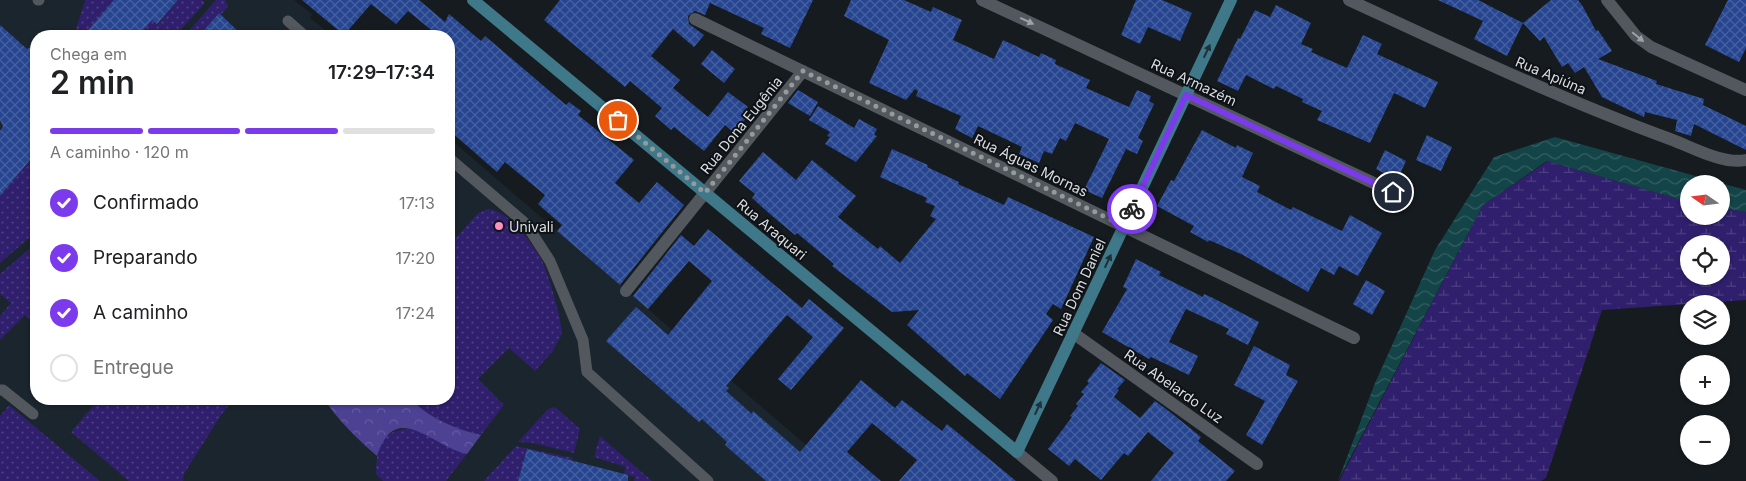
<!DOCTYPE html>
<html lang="pt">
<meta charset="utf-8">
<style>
body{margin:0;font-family:Inter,sans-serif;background:#f6f6f6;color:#202124;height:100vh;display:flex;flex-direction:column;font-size:19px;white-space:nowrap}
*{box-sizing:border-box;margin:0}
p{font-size:16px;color:#757577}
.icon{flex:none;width:28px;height:28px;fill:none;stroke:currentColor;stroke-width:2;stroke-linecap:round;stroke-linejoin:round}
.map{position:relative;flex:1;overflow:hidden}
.drawer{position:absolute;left:30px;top:30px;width:425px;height:375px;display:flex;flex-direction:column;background:#fff;border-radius:20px;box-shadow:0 1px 4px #0004}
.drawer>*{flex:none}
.needle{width:32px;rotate:284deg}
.tools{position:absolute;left:1680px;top:175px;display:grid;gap:10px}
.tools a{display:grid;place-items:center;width:50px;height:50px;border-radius:50%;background:#fff;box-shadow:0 1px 4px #0004;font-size:25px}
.pin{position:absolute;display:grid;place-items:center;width:42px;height:42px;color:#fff;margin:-21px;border:2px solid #fff;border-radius:50%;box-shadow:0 1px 5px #0007}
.courier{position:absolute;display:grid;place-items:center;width:50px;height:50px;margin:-25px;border:4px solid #7c3aed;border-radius:50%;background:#fff;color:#222;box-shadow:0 1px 6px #0007}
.summary em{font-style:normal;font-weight:600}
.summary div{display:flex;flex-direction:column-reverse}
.summary{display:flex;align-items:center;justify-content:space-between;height:85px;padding:0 20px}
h1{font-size:32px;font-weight:600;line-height:38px}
.bar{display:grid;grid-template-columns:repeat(4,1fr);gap:8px 5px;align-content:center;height:60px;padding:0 20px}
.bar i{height:6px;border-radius:4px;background:#e0e0e0}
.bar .on{background:#7c3aed}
.bar p{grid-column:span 4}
ol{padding:0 20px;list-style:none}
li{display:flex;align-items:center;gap:15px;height:55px}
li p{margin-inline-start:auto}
li .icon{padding:5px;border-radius:50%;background:#7c3aed;color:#fff;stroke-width:4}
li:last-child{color:#757577}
li i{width:28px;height:28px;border:2px solid #e0e0e0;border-radius:50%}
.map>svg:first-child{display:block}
.built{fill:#1b252d}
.grass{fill:url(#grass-dots)}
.forest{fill:url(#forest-crowns)}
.wetland{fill:url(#wetland-marsh);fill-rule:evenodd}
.water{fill:url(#water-waves)}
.building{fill:url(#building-cross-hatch)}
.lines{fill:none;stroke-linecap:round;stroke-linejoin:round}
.lane{stroke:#52585d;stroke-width:11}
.street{stroke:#52585d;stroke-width:12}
.secondary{stroke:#3f7888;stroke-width:12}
.oneway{fill:#9da2a6}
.oneway2{fill:#1d3138}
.done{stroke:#959a9d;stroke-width:5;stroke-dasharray:0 9}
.route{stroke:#7c3aed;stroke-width:6}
.poi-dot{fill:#fc8fc3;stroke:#0e1216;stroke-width:2}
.labels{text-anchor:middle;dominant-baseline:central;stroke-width:4;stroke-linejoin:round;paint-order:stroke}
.street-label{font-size:14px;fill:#dadee1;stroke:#0e1216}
.poi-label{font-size:14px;fill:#dadee1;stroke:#0e1216;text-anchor:start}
</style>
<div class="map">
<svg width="1746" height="481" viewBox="0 0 1746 481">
<defs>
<pattern id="grass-dots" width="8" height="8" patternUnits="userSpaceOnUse" patternTransform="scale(1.25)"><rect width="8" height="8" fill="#2f1f6d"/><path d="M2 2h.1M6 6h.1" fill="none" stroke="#4d3f82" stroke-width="1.8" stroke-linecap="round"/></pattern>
<pattern id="forest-crowns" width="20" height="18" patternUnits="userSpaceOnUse" patternTransform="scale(1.25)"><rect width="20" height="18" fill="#4c4192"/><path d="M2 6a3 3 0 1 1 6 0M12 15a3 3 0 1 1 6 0" fill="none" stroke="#655ca1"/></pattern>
<pattern id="wetland-marsh" width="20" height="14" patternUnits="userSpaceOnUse" patternTransform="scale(1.25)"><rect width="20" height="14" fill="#2f1f6d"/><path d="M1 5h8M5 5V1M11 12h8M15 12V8" fill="none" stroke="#4d3f82"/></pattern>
<pattern id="water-waves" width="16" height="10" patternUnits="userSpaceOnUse" patternTransform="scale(1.25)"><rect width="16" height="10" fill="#134447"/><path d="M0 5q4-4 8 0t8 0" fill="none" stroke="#355f61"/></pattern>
<pattern id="building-cross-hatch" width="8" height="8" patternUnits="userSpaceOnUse" patternTransform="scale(1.25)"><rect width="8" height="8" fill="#274691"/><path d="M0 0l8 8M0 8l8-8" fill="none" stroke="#4660a0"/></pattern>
</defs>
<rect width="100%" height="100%" fill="#161b1f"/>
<path class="built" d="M0 0H294L312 14 310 18 333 36H36V399H449V138L848 481H0Z"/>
<path class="grass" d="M85 0H114L83 36H74Z
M171 0H202L205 3 175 36H138L152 20 158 24 175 4Z
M216 0H225L228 6 221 15 219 13 199 36H190L187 33Z
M35 155 36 232 0 263V196Z
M488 209C510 212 531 242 541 259 548 271 562 321 562 334L552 352 535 371 509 348 478 379 504 405 481 435C456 429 430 419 411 399H449V246L478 213Z
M36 243V325L25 315 0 340V316L11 303 0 294V274Z
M99 399H234L221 415 184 474 183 481H129L71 432Z
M9 405 100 481H0V416Z
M555 407 580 429 574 453 533 443 518 442 548 409Z
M413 428 467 454 446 481H383L376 474C377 445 380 430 413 428Z
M600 436 652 481H634L635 477 624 474 626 467 594 457Z
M516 446 573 458 571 461 527 449 518 481H484Z"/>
<path class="forest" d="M324 399H411C430 419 456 429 481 435L467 454C432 447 396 398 377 456 356 438 339 421 324 399Z"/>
<path class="wetland" d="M1548 161 1689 202V216H1721V208L1746 212V300L1602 310 1546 478 1541 481H1339L1483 205ZM1689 244H1721V276H1689Z"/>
<path class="water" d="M1555 137 1746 190V212L1721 208V184H1689V202L1547 161 1483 205 1338 481 1375 383 1435 250 1494 157Z"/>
<path class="building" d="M114 0H178L157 24 152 20 138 36H83Z
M302 0H419L445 22 449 14 481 41 485 36 566 105 569 102 581 111 578 115 634 160 615 183 639 203 657 182 684 205 620 285 557 231 562 225 538 204 545 195 505 162 497 172 449 130V36H432L435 33 408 11 396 24 371 4 344 35Z
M560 0H813L790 48 761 34 764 28 710 3 705 15 695 11 688 16 689 24 704 35 694 47 673 29 651 56 680 80 673 88 708 117 728 92 748 107 743 112 748 116 734 133 725 125 704 151 674 127 671 130 655 116 662 108 630 81 625 87 544 20Z
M851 0H904L931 12 933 7 962 20 953 40 994 59 1003 40 1039 57 1041 53 1056 60 1055 64 1090 80 1086 88 1129 107 1137 90 1151 96 1149 101 1154 104 1138 138 1143 141 1137 154 1126 149 1102 198 1084 190 1109 139 1075 123 1066 141 1060 138 1052 154 1044 151 1039 163 1019 154 1022 147 978 126 972 138 955 129 961 116 916 96 918 91 915 89 906 100 869 83 889 40 844 16Z
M1136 0H1162L1192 13 1180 41 1148 27 1140 44 1121 35Z
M1438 0H1478L1523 23 1507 56 1474 39 1483 21Z
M1551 0H1578L1582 5 1596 31 1598 30 1612 51 1598 59 1657 81 1656 84 1704 99 1703 105 1746 126V150L1694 124 1691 136 1675 131 1677 120 1645 112 1644 117 1602 97 1584 67 1575 73 1568 63 1562 67 1544 37 1540 41 1523 23Z
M1728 0H1746V48L1739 62 1705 45Z
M1276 5 1311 23 1301 44 1313 49 1311 52 1347 68 1363 35 1382 44 1377 54 1438 82 1425 108 1394 93 1370 143 1317 120 1322 111 1302 102 1303 99 1276 86 1274 89 1246 75 1238 91 1217 81 1238 38 1240 39 1255 10 1270 17Z
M219 13 243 36H199Z
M0 25 27 49 36 45V153L0 196V131L3 127 0 120Z
M712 50 735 69 724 83 701 64Z
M798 90 818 102 810 116 788 103Z
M818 106 854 128 859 119 877 129 874 135 877 136 856 162 825 144 830 137 827 136 830 132 809 120Z
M1202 130 1236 148 1237 145 1253 153 1242 177 1260 186 1257 192 1291 210 1293 207 1342 231 1350 215 1382 233 1358 276 1339 266 1334 275 1321 268 1308 292 1243 255 1209 240 1208 242 1190 232 1194 226 1157 206 1171 180 1174 181Z
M1427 135 1452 147 1441 171 1416 160Z
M892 149 928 165 927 167 959 182 958 184 1004 205 1008 197 1094 237 1061 309 1053 304 1046 314 1053 320 1000 399 967 373 965 376 907 325 919 310 892 312 832 266 834 264 797 233 795 235 771 215 752 198 755 194 739 181 763 152 796 180 812 160 856 196 838 217 878 249 880 246 900 263 936 219 930 216 935 206 925 202 927 198 880 177Z
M1385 150 1406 161 1397 180 1376 169Z
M708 229 802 308 809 299 844 328 791 390 778 379 813 337 787 315 726 386 729 388 726 391 752 414 753 411 800 452 861 380 895 408 902 400 942 431 947 424 1016 481H899L917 460 872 423 847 452 881 481H766L725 445 727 442 702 419 699 422 606 341 636 307 668 335 712 281 689 261 648 309 633 296 681 235 694 246Z
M1136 259 1161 272 1159 275 1203 297 1204 294 1213 298 1259 322 1248 345 1226 334 1229 329 1186 309 1169 342 1198 356 1189 375 1151 357 1149 359 1102 332 1127 289 1123 287Z
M1366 280 1385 291 1372 315 1353 304Z
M1254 346 1290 365 1286 375 1298 381 1262 445 1246 435 1265 401 1234 385Z
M1101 363 1125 380 1117 389 1119 390 1114 397 1140 418 1155 401 1170 412 1201 437 1198 441 1235 471 1226 481H1151L1174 453 1148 432 1128 456 1124 453 1101 480 1075 459 1069 466 1048 449 1072 417 1070 416 1078 406 1076 404 1084 394 1081 392 1089 383 1087 381Z
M527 449 628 475V481H518Z"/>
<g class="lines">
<path class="lane" d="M38 0H39
M288 21 305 36
M449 158 526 224 550 261 583 340 587 372 708 481
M0 390H3L33 414"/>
<path class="street" d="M982 0 1393 192
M1349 0C1455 49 1560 99 1670 139 1692 147 1723 165 1746 160
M1607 0 1636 36 1651 47 1746 90
M695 19 1354 338
M626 291 803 71
M1073 333 1257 464
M1017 452 1052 481"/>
<path class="secondary" d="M473 0 1017 452 1231 0"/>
</g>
<defs><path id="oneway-solid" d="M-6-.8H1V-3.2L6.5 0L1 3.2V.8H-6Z" transform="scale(1.25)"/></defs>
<g class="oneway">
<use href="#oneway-solid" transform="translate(1027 21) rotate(25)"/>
<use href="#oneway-solid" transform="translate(1638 37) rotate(39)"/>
</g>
<g class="oneway2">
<use href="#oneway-solid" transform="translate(1207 51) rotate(-65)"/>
<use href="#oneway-solid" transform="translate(1108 261) rotate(-65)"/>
<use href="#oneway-solid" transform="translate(1038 408) rotate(-65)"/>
</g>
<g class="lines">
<path class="done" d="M618 120 705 193 803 71 1124 226 1132 209"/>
<path class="route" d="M1132 209 1186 95 1393 192"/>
</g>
<circle class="poi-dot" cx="499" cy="226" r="5"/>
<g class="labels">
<g class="street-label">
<text transform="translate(1551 75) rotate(23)">Rua Apiúna</text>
<text transform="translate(1194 82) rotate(25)">Rua Armazém</text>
<text transform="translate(741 125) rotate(-51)">Rua Dona Eugênia</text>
<text transform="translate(1031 165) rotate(26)">Rua Águas Mornas</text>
<text transform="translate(772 229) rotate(40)">Rua Araquari</text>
<text transform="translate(1079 287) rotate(-65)">Rua Dom Daniel</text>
<text transform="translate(1174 386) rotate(35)">Rua Abelardo Luz</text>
</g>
<g class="poi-label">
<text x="509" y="226">Univali</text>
</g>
</g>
</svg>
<div class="tools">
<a><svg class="needle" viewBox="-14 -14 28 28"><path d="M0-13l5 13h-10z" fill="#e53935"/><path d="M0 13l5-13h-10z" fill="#757577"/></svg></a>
<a><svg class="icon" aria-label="locate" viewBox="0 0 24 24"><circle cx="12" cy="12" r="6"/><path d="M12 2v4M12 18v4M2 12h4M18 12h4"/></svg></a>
<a><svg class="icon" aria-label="layers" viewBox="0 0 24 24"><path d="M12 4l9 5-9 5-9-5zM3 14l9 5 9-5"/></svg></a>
<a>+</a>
<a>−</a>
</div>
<div class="pin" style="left:618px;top:120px;background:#ea580c"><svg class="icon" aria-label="bag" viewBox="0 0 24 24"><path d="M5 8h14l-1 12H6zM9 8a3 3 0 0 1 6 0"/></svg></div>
<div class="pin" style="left:1393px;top:192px;background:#1f2937"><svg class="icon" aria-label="home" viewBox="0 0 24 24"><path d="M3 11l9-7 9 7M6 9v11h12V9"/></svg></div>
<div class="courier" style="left:1132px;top:209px"><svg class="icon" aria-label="bike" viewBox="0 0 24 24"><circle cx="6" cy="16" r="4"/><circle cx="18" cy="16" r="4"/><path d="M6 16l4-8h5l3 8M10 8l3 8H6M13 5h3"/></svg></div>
<section class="drawer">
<div class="summary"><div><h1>2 min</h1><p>Chega em</p></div><em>17:29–17:34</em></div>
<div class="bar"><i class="on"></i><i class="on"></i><i class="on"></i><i></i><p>A caminho · 120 m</p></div>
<ol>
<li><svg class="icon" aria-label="check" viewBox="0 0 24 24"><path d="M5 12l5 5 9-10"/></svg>Confirmado<p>17:13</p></li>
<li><svg class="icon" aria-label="check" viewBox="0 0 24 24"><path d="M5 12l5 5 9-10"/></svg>Preparando<p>17:20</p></li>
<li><svg class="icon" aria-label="check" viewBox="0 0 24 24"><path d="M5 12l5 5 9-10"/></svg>A caminho<p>17:24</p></li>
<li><i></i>Entregue</li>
</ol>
</section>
</div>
